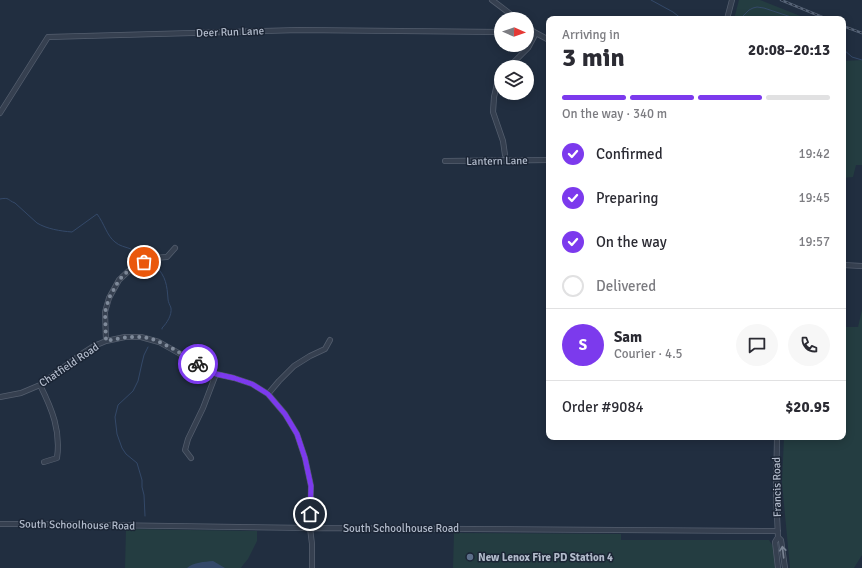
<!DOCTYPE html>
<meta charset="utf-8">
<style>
body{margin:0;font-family:Signika,sans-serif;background:#f7f7f7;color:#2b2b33;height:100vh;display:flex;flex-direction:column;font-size:15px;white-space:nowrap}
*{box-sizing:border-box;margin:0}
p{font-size:13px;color:#7c7c81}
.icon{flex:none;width:22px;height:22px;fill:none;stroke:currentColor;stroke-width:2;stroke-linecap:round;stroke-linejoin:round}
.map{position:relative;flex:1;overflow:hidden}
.panel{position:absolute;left:546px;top:16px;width:300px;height:424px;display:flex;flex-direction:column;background:#fff;border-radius:8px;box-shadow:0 2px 10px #0003}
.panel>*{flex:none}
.needle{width:26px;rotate:92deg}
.tools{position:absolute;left:494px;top:12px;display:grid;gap:8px}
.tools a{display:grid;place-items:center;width:40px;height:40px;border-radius:50%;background:#fff;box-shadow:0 2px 10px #0003;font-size:20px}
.pin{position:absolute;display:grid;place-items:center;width:34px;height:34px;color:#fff;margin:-17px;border:2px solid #fff;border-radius:50%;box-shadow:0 1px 4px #0007}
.courier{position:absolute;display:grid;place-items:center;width:40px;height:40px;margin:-20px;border:3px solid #7c3aed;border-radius:50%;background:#fff;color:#222;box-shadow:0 1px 5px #0007}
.headline em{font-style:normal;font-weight:800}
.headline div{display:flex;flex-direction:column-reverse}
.headline{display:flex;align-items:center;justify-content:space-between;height:68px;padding:0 16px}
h1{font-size:26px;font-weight:800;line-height:30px}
.bar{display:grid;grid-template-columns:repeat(4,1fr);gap:6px 4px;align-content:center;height:48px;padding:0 16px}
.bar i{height:5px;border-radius:3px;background:#e1e1e2}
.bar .on{background:#7c3aed}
.bar p{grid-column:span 4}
.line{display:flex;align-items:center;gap:10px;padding:0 16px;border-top:1px solid #e1e1e2}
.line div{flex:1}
.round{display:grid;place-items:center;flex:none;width:42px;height:42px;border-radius:21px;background:#f7f7f7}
ol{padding:0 16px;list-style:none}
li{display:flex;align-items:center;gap:12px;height:44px}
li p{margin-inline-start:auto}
li .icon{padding:4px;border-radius:50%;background:#7c3aed;color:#fff;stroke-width:4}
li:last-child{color:#7c7c81}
li i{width:22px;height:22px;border:2px solid #e1e1e2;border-radius:50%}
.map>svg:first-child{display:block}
.green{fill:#243d41}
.water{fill:#344969}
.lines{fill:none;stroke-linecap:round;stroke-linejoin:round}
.stream{stroke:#344969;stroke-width:1}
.minor-casing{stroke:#545e6e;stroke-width:6}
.minor{stroke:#364050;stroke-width:4.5}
.rail-casing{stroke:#576477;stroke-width:2.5}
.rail{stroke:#1b2535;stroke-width:1;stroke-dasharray:3;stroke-linecap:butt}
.oneway{stroke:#7a8494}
.done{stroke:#7f8a9a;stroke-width:4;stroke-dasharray:0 7.2}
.route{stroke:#7c3aed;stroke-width:5}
.service-dot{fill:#5c6f8a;stroke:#1b2535;stroke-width:1.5}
.labels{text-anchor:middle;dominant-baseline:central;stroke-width:3;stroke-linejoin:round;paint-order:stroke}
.street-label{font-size:11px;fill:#b2bbcb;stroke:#1b2535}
.poi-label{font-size:11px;font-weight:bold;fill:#b2bbcb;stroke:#1b2535;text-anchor:start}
</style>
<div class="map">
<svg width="862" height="568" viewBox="0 0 862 568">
<rect width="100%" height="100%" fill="#212e40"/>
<path class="green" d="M739 0H760L808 19H734Z
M862 60V165H856L853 177 843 178V61Z
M862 310V555L854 568H790L782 483 784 437H843V327H858Z
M126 529 257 531V541L248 559 243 565 241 568H125Z
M454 533 621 534V540H769L773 546 775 568H453Z"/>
<path class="water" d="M213 561 225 568H187C194 562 204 562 213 561Z"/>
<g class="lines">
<path class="stream" d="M651 0 673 12 682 19
M743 19V16L749 10 753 8 757 7 764 8 797 19
M843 49 852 57 862 60
M0 199C10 197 7 200 15 203L37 223C47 229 60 231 72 232L97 214C104 223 107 236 115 242 119 246 126 247 131 249
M156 266C166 277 167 285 168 299 168 302 170 305 171 308 172 315 167 323 162 328V329
M145 516 144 495 142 487V480L137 463 126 454 122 448 117 434 115 417 118 405 133 391 138 381 142 363 144 355 148 347"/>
<g class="minor-casing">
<path id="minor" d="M492 0 517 19
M727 19 732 0
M527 27 534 32 549 40
M509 67 528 48 536 33
M501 77 497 84 494 97 493 112 503 141 505 155
M0 113 48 37 299 30 501 32
M445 161 549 160
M843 265 862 266
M106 341 105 312 109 298 119 280 135 265 153 258 167 257 175 248
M40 385C52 409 61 431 57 458L44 462
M268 394 279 381 294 366 310 356 325 349 330 340
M0 397 21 393 40 385 83 353 94 346 106 341 125 337H141L159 342 216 374 234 378 252 384 268 394 285 414 297 434 305 458 311 486 310 528 312 544V568
M777 437 776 493 778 537 781 540 785 568
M191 458 185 450 188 439 203 408 216 374
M0 524H31L310 528 778 531
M778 537 775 542 778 568"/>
</g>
<use href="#minor" class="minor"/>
<g class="rail-casing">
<path id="rail" d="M781 0 827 19
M843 26 862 33"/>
</g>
<use href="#rail" class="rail"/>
</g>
<defs><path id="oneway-shaft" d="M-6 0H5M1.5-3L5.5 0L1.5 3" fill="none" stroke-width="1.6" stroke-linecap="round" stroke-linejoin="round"/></defs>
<use class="oneway" href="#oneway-shaft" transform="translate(783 552) rotate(-97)"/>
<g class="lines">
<path class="done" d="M144 262 135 264 119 280 109 298 105 312 106 341C117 339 128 336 140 337 158 337 182 355 198 364"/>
<path class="route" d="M198 364 216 374 234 378 252 384 268 394 285 414 297 434 305 458 311 486 310 514"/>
</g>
<circle class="service-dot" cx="470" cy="557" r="4"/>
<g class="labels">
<g class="street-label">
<text transform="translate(230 32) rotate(-2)">Deer Run Lane</text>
<text transform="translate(497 161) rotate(-1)">Lantern Lane</text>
<text transform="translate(69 365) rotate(-34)">Chatfield Road</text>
<text transform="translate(777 487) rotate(-91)">Francis Road</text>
<text transform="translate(77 525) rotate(1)">South Schoolhouse Road</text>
<text x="401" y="528">South Schoolhouse Road</text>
</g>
<g class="poi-label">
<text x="478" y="557">New Lenox Fire PD Station 4</text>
</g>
</g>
</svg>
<div class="tools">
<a><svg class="needle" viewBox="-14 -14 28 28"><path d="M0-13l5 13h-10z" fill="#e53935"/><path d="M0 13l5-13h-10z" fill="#7c7c81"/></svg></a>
<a><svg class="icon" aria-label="layers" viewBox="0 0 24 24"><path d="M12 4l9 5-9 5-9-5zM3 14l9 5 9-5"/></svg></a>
</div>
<div class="pin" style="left:144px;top:262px;background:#ea580c"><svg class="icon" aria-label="bag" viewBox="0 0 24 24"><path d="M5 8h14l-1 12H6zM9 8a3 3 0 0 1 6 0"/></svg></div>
<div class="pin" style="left:310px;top:514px;background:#1f2937"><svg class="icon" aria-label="home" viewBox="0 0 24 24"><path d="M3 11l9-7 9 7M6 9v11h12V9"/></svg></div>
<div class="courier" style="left:198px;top:364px"><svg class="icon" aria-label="bike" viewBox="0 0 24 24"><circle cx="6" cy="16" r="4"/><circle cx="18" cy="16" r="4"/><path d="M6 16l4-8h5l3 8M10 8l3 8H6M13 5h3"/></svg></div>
<section class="panel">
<div class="headline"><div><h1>3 min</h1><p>Arriving in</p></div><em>20:08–20:13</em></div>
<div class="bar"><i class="on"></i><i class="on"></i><i class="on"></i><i></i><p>On the way · 340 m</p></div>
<ol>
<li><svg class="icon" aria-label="check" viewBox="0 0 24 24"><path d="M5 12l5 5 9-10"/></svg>Confirmed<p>19:42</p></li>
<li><svg class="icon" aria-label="check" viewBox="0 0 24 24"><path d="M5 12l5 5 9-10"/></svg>Preparing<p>19:45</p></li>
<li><svg class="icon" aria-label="check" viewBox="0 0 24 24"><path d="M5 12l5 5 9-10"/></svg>On the way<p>19:57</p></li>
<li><i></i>Delivered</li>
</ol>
<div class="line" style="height:72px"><b class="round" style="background:#7c3aed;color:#fff">S</b><div><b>Sam</b><p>Courier · 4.5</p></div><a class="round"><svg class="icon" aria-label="chat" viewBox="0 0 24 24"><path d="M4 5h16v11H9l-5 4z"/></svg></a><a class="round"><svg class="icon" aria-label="phone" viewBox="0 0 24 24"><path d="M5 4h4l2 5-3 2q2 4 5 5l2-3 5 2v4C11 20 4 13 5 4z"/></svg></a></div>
<div class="line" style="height:52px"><div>Order #9084</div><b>$20.95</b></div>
</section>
</div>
